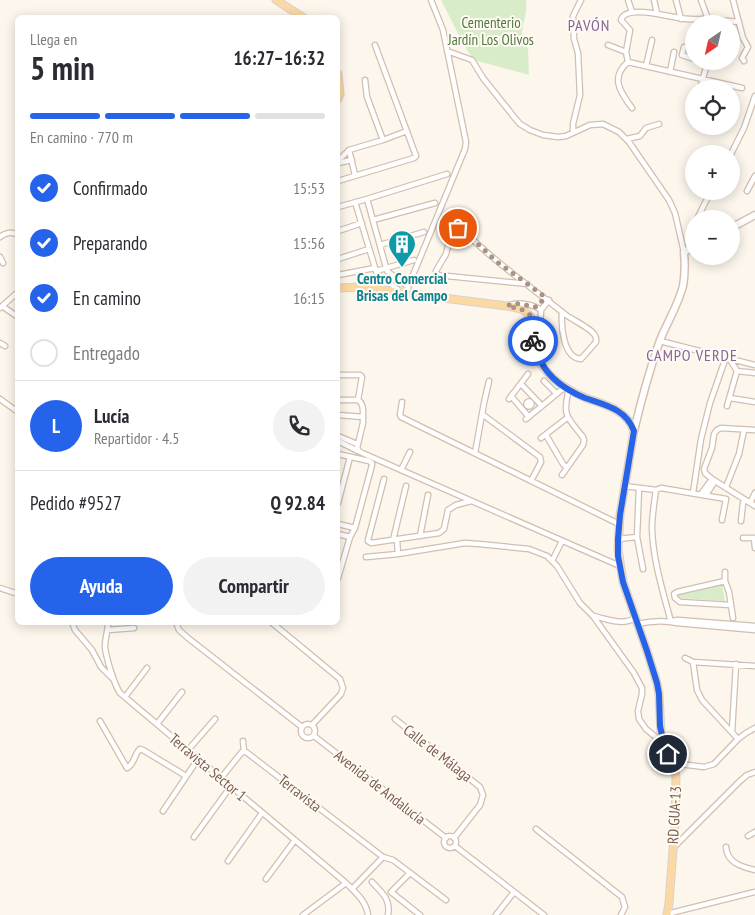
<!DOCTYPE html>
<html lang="es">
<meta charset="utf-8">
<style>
body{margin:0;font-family:"PT Sans Narrow",sans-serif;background:#f2f2f3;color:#2b2b33;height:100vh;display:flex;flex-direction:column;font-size:19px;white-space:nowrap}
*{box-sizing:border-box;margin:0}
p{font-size:16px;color:#7c7c81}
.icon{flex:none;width:28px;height:28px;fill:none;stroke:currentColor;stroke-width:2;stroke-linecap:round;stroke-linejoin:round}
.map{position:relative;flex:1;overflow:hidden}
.panel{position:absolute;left:15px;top:15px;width:325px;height:610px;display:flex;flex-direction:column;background:#fff;border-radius:8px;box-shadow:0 2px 12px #0003}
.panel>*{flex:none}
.needle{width:32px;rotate:214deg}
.tools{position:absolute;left:685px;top:15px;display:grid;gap:10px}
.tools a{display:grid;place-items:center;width:55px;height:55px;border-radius:50%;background:#fff;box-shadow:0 2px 12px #0003;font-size:25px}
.pin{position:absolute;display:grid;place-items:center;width:42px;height:42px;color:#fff;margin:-21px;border:2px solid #fff;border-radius:50%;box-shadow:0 1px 5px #0007}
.courier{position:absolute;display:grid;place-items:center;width:50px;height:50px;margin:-25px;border:4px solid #2563eb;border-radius:50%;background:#fff;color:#222;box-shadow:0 1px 6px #0007}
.overview em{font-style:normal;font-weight:700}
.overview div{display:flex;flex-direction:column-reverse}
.overview{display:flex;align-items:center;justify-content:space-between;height:85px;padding:0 15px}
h1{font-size:32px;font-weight:700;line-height:38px}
.bar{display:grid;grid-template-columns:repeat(4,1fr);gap:8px 5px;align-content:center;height:60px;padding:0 15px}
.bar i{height:6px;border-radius:4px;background:#e1e1e2}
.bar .selected{background:#2563eb}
.bar p{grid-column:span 4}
.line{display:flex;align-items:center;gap:12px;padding:0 15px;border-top:1px solid #e1e1e2}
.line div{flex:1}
.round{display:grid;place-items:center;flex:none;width:52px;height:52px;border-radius:26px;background:#f2f2f3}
ol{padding:0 15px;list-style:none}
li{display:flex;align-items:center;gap:15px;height:55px}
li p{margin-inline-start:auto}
li .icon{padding:5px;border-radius:50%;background:#2563eb;color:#fff;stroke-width:4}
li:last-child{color:#7c7c81}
li i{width:28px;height:28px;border:2px solid #e1e1e2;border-radius:50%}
.button{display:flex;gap:10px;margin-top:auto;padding:10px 15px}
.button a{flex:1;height:58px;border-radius:30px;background:#2563eb;color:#fff;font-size:20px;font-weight:700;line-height:58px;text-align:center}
.button a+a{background:#f2f2f3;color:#2b2b33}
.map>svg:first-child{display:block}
.green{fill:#d8ecc9}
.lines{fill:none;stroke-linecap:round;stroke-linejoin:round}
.street-casing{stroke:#d1beb0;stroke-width:7}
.secondary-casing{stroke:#d6c0b0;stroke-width:9}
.primary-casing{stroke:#dad1cd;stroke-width:9}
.street{stroke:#fff;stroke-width:4.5}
.secondary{stroke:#fff;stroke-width:6}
.primary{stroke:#fbd9a5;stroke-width:7}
.done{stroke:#a89285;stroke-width:5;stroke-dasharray:0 9}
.route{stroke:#2563eb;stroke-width:6}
.labels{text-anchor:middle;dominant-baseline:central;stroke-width:4;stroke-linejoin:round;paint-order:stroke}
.park-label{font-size:15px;fill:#537a41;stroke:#fffaf3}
.culture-label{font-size:15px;font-weight:bold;fill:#0d838f;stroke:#fffaf3}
.street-label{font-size:15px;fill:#7a5c4d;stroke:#fffaf3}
.neighbourhood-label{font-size:16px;letter-spacing:1px;fill:#846695;stroke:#fffaf3}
</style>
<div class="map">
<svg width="755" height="915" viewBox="0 0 755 915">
<rect width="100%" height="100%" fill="#fdf6ec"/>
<path class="green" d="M441 0H526C527 7 526 15 524 21 522 30 519 41 528 48L529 75 474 60 466 49Z
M722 584 725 601 680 598 677 596V594L679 592Z"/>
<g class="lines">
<g class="street-casing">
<path id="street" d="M628 0 632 12
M654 0 657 13
M676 0 681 19
M701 0 708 19 739 22
M733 0 743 38 748 47 742 58 744 61
M608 45 626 52
M684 47 682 55 694 59
M447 51 472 60 483 78 514 117 520 124 530 130 543 135 558 137 566 136 590 125 603 124 619 132 629 142 669 200 675 213 684 252
M628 62 626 52 630 30 621 20C626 4 668 17 680 18 689 20 699 19 708 19
M628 62 742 88
M628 62C610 77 620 92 632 108
M646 66 652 40
M670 72 674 52
M365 80 367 97 383 140
M700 89 707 64 706 62 703 61
M573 133V124L580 95 578 53 574 39 573 16 581 0
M627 139 640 136 646 128 659 124
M349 150 355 175
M731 154 744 128 755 96
M338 161 349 150 383 140 407 131
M338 163 352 160
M338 181 414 158 416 156 375 45
M747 191 755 176
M367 199 387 271 408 287
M355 202 376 271 377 274 400 291
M338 207 367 199 447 174
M697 219 711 191
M373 220 435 203
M338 231 362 223
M0 237C5 233 12 231 18 235
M380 245 424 232
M689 249 690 233 694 225
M0 257 3 263
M338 259 369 249
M376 271 414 260
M338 275 375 268
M527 284 437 275 436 271 446 254 452 230 458 228 462 229C493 261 531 287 566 315 573 320 590 328 594 334 597 338 596 338 596 342L581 359C563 358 561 326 562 312
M409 294 408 287 465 149 466 142 443 30 431 0
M509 305C519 302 533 304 541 310
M2 306 18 317
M0 308 18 292
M660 341 755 365
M0 343 5 346
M535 345 540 331 541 310 549 300
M737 371 755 373
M338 375H360L362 377 358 400C364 404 363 411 363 417
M544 381 556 393
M521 384 542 406
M511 396 529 417
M730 398 755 402
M0 399 18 412
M509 399 528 374
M338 400H358
M526.5 404a2.5 2.5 0 1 1 5 0a2.5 2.5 0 1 1-5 0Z
M402 402 400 415 401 417 619 524
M727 406 737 371 729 358
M482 414 540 457 541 462 531 481
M338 415 363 417V423L357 448 360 452 620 566
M526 419 565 387
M755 430 721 428 717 430 714 434 712 448 704 469 705 473 712 479 755 506
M546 435 563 464 567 468
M338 436 357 444
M541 438 567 418
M338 441 358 451
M475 453 484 403 489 381
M338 454 369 461 372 463V465L355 528 350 537 338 578
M401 470 410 452
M562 475 583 445 584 440 583 437C567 417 562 416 569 389
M384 479 368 540V541L371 543 439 533 444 529 448 510 456 505 471 501
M624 486 656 490 661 488 726 499 722 520
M726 487 739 454 744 430
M639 488 637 537 643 569
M656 490C654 503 652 516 652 529 653 560 663 592 671 622
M693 493 701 439 710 403 726 357
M701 494 712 479
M706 495 715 481
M338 503 350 457
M750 503 755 493
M741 521 743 503 744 500
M338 524 355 528
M338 534 350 537
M420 536 428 495
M743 538H755
M754 538 755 548
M618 539 637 537
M393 540 406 486
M397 540 398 554
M366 557 398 554 465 543 479 544 529 549 547 556 557 566 580 603 593 616 634 673 642 688V694L638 711 639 719 646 729 663 743
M552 561 562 541
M725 572V581L729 592 733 618
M725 581 677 592 674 594 675 598 680 602 730 605
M0 588 18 594
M593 616C607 619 622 626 635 618
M672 621 678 620 755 626
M72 622 75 630 92 650 101 667 113 679
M108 622C108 631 105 638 105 647 106 657 114 684 120 693L346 883C356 893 366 901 368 915
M176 622 179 630 188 638 302 727
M271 622 340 679 343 688 341 694 312 725
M637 624C650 621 664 620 677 623L755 630
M108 630 134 628
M685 658 693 662 755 666
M693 662 697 690 702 700 738 739
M125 697 147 668
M395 719 480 787 483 795 480 805 454 838
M100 721 127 768C135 764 134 754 140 749L143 750 186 776
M301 731a7 7 0 1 1 14 0a7 7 0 1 1-14 0Z
M157 724 182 692
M732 732 736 664
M314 736 446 838
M243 741 244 752
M188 750 215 719
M672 763 704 767 714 764 738 739 746 733 755 728
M221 778 242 752H246L383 857 393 860 446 900
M163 811 198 759
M536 829 622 897 625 907 621 915
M748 836 755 832
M444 842a6 6 0 1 1 12 0a6 6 0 1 1-12 0Z
M194 837 231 786
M455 846 544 915
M674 847 740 781 747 775 755 772
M726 847C727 863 742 867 755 870
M228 861 262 813
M410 873 391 892 420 915
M266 879 295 840
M372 882C382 893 391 899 388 915
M352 889 383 857
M667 914 755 892
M303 915 346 883
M496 915 514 892"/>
</g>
<g class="secondary-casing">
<path id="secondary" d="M731 228 755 215
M634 431C641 401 649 372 659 343 666 324 678 306 683 286 685 275 685 263 684 252L694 247"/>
</g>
<g class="primary-casing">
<path id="primary" d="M276 0 304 18
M338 74 340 94 338 99
M338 288 362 287 403 293 507 306C520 308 533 311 534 327 534 333 532 340 533 346 534 357 545 370 553 378 562 386 574 393 586 398 605 405 626 409 634 431L620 515 618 549 623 582 647 651 657 683 659 694 661 734 664 744 672 763 676 776 675 823 669 903 667 915"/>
</g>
<use href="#street" class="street"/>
<use href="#secondary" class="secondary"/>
<use href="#primary" class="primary"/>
</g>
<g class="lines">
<path class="done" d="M458 228 462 229 496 261 545 297 537 307 514 303 507 306C533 311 535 315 533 341"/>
<path class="route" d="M533 341C533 349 536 355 541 362 550 379 568 391 585 398 605 405 626 409 634 431L620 515 618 539V556L623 582 647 651 657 683 659 694 660 726 664 744 668 754"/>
</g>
<defs>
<g id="building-pin" transform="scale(1.4375)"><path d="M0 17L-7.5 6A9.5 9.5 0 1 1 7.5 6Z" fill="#0f9aa8" stroke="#fffaf3"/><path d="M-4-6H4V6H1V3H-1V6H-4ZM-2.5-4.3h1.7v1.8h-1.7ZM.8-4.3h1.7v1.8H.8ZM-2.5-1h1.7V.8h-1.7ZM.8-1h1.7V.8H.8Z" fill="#fff"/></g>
</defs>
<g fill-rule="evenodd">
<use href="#building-pin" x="402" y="244"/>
</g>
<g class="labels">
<g class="park-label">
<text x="491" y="22">Cementerio<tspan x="491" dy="17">Jardín Los Olivos</tspan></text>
</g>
<g class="culture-label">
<text x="402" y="278">Centro Comercial<tspan x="402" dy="17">Brisas del Campo</tspan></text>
</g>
<g class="street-label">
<text transform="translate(438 753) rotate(38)">Calle de Málaga</text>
<text transform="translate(208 767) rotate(40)">Terravista Sector 1</text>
<text transform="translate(380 787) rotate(38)">Avenida de Andalucía</text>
<text transform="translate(300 793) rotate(38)">Terravista</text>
<text transform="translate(674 815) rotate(-87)">RD GUA-13</text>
</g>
<g class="neighbourhood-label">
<text x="589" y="25">PAVÓN</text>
<text x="692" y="355">CAMPO VERDE</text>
</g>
</g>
</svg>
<div class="tools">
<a><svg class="needle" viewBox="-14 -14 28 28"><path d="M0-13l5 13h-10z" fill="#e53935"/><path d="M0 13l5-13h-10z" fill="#7c7c81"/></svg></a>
<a><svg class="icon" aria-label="locate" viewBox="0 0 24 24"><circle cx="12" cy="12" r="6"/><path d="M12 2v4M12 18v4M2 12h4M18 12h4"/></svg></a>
<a>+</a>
<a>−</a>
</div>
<div class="pin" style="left:458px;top:228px;background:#ea580c"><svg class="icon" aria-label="bag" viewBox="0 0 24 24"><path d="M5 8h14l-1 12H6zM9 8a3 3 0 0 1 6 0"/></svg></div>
<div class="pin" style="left:668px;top:754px;background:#1f2937"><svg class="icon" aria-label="home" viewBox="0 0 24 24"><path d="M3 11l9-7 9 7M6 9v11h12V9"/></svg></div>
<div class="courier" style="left:533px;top:341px"><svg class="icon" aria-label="bike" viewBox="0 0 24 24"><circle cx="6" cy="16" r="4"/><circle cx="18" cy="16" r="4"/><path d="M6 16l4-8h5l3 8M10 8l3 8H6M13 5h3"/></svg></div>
<section class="panel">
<div class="overview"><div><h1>5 min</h1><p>Llega en</p></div><em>16:27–16:32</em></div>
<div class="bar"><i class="selected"></i><i class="selected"></i><i class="selected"></i><i></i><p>En camino · 770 m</p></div>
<ol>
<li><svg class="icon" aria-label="check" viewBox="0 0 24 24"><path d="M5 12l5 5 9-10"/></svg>Confirmado<p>15:53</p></li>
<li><svg class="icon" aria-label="check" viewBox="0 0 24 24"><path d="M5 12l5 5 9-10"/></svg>Preparando<p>15:56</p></li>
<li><svg class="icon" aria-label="check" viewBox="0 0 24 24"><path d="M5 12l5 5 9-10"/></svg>En camino<p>16:15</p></li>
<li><i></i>Entregado</li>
</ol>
<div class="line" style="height:90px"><b class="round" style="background:#2563eb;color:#fff">L</b><div><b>Lucía</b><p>Repartidor · 4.5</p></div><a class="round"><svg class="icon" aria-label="phone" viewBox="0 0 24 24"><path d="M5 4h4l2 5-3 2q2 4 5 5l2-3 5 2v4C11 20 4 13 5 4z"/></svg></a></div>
<div class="line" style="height:65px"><div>Pedido #9527</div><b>Q 92.84</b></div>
<div class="button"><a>Ayuda</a><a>Compartir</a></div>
</section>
</div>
